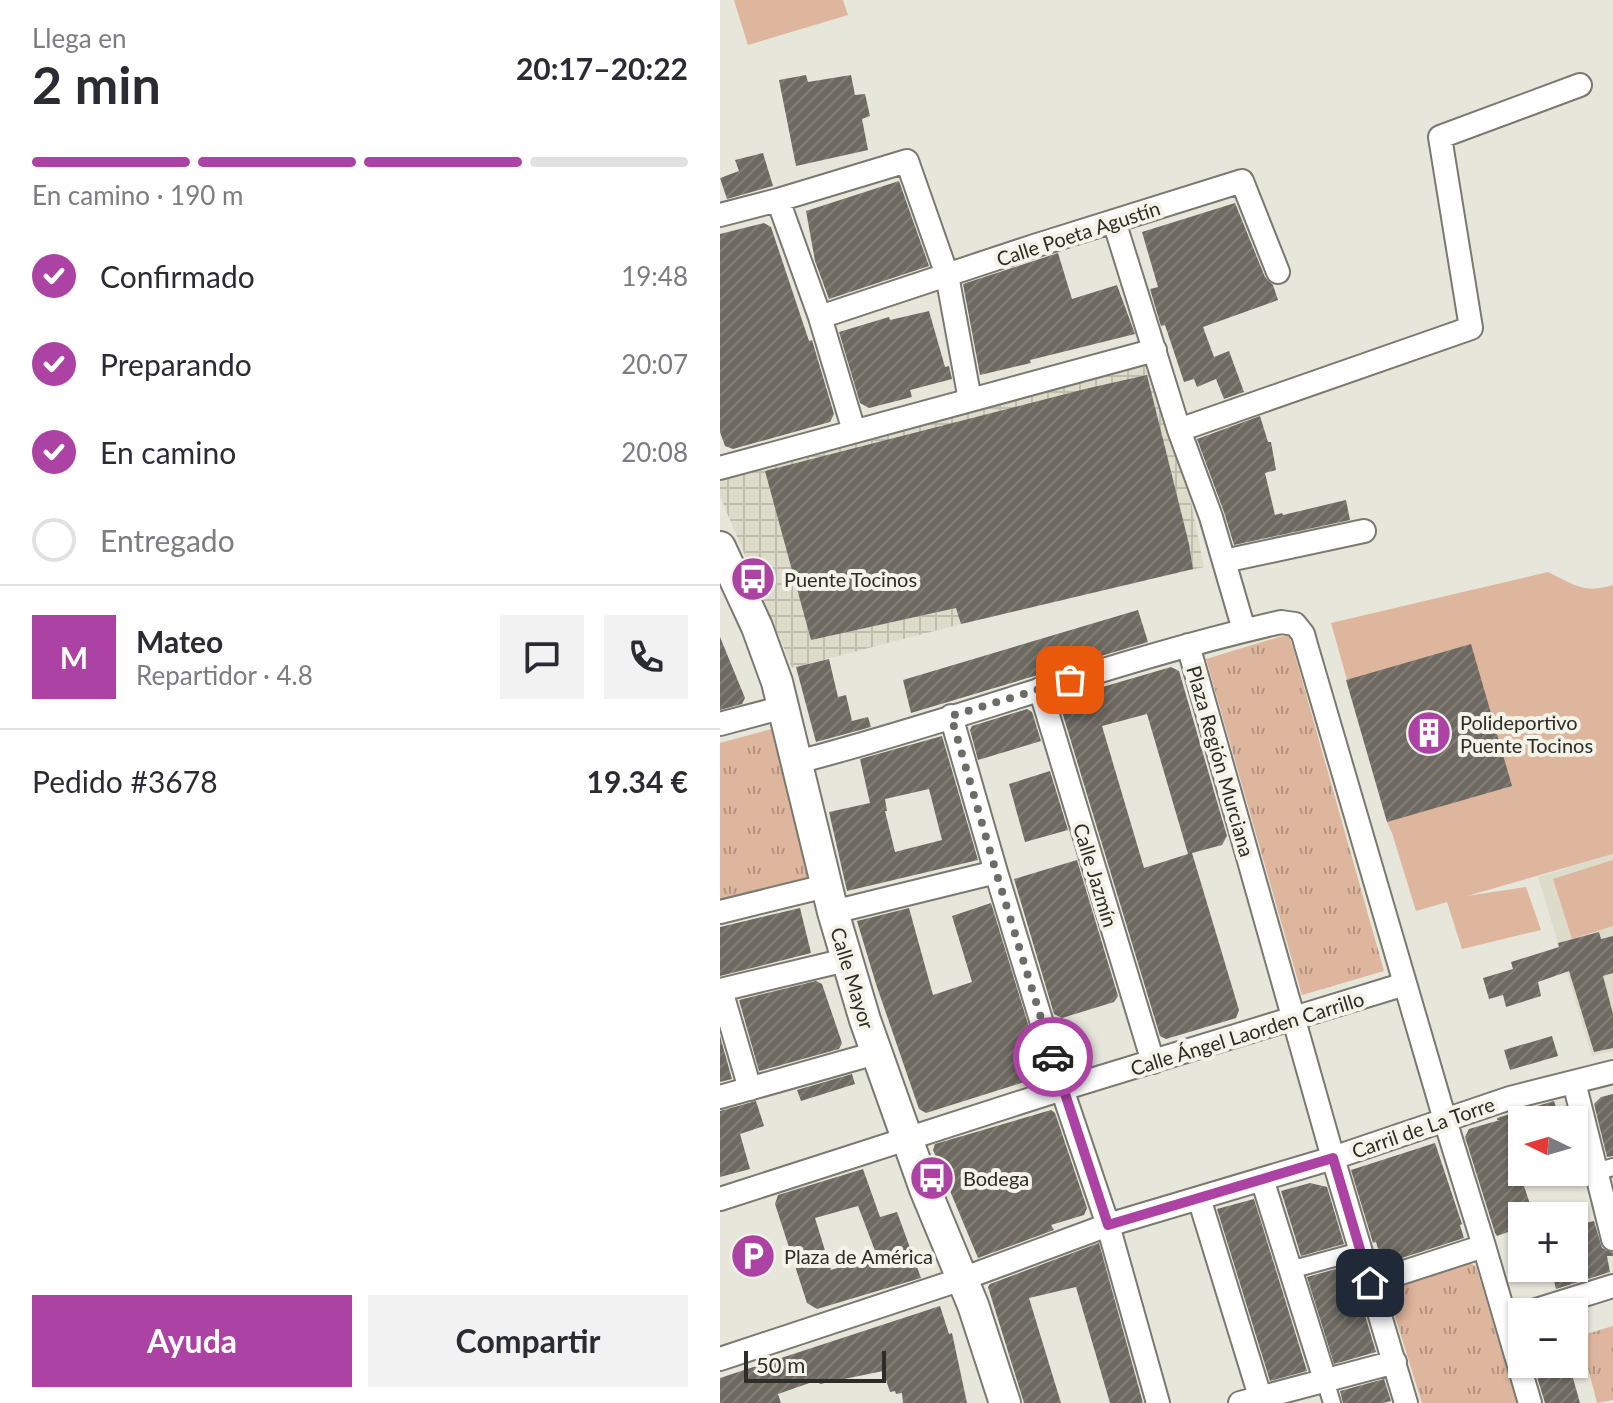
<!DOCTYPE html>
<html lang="es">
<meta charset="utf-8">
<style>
body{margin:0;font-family:Lato,sans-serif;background:#f2f2f3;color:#2b2b33;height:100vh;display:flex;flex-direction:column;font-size:30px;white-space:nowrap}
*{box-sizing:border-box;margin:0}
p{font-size:26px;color:#7c7c81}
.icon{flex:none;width:44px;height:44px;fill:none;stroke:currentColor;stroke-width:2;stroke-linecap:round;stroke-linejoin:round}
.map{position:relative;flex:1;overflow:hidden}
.drawer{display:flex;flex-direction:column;background:#fff;width:720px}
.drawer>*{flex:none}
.needle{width:52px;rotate:275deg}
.tools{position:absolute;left:788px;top:1106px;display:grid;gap:16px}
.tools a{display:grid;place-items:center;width:80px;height:80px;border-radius:0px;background:#fff;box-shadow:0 2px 6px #0004;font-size:40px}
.scale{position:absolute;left:24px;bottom:20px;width:142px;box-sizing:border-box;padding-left:8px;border:4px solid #2c2c28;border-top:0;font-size:22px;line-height:28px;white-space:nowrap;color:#2c2c28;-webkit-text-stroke:6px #f3f3e8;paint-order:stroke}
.pin{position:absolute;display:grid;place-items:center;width:68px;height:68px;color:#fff;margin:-34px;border-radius:16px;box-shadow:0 4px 12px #0006}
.courier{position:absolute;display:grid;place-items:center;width:80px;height:80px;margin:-40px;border:6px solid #ac42a3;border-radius:50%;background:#fff;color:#222;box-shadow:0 2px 10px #0007}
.head em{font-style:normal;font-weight:700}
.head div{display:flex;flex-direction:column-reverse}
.head{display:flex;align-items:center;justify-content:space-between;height:136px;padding:0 32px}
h1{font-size:52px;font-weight:700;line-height:60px}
.bar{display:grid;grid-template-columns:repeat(4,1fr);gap:12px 8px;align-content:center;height:96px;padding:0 32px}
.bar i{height:10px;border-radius:6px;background:#e1e1e2}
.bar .active{background:#ac42a3}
.bar p{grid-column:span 4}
.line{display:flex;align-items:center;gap:20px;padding:0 32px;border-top:2px solid #e1e1e2}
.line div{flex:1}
.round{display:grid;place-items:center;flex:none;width:84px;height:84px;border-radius:0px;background:#f2f2f3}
ol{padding:0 32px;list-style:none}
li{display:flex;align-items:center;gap:24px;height:88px}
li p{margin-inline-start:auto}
li .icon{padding:8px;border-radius:50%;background:#ac42a3;color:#fff;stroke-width:4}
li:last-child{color:#7c7c81}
li i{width:44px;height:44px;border:4px solid #e1e1e2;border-radius:50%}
.button{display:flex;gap:16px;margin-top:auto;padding:16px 32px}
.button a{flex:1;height:92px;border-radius:0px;background:#ac42a3;color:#fff;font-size:32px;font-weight:700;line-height:92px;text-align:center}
.button a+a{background:#f2f2f3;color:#2b2b33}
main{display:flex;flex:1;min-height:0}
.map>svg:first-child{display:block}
.built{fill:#dddcca}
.industrial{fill:url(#industrial-grid)}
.park{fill:url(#park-tufts)}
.garden{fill:#deb59d}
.building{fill:url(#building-hatch);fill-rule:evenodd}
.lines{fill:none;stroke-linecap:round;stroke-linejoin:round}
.pedestrian-casing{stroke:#797970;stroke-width:20}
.minor-casing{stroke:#797970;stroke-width:26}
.secondary-casing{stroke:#797970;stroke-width:34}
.pedestrian{stroke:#fff;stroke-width:16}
.minor{stroke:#fff;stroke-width:22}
.secondary{stroke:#fff;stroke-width:30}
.done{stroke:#6d6d67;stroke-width:8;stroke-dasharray:0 14.4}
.route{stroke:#ac42a3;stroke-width:10}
.labels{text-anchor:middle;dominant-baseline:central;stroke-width:8;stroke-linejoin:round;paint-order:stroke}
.street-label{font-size:20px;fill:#2c2c28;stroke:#f3f3e8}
.poi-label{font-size:20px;fill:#2c2c28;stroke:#f3f3e8;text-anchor:start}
</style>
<main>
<section class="drawer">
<div class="head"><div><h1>2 min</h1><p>Llega en</p></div><em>20:17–20:22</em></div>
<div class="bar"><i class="active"></i><i class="active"></i><i class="active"></i><i></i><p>En camino · 190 m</p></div>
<ol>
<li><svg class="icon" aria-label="check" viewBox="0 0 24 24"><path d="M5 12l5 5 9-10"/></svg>Confirmado<p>19:48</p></li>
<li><svg class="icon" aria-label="check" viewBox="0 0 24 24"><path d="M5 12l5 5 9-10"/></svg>Preparando<p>20:07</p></li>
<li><svg class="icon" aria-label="check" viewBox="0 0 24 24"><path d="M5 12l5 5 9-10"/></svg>En camino<p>20:08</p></li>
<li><i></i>Entregado</li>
</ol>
<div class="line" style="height:144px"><b class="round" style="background:#ac42a3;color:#fff">M</b><div><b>Mateo</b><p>Repartidor · 4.8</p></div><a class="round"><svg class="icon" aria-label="chat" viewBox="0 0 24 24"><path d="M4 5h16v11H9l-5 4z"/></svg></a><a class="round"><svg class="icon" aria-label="phone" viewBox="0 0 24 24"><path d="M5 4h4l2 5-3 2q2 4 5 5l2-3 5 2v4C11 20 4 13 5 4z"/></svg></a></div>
<div class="line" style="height:104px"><div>Pedido #3678</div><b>19.34 €</b></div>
<div class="button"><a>Ayuda</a><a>Compartir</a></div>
</section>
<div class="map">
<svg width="893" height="1403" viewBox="0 0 893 1403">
<defs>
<pattern id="industrial-grid" width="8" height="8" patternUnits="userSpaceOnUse" patternTransform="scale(2)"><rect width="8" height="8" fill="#dddcca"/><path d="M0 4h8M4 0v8" fill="none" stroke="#bebdae"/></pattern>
<pattern id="park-tufts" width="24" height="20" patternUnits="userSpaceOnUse" patternTransform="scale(2)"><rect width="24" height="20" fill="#deb59d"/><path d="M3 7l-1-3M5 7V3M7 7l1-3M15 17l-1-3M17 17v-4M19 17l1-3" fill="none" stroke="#b49380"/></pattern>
<pattern id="building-hatch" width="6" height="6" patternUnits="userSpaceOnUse" patternTransform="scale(2)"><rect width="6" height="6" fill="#6e6961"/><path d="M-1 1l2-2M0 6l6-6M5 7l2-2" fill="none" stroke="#827f78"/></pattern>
</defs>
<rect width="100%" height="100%" fill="#e6e6db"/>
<path class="built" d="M893 854V1051L872 1056 818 877Z"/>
<path class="industrial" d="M429 365 470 497 484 567 241 624 72 668 0 496V477L314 392Z"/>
<path class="park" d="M569 634 664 971 582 995 486 659Z
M59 727 94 879 0 899V743Z
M747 1263H751L756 1267 798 1403H702L669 1297V1291L677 1284Z
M893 1326V1400L877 1403 860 1336Z"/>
<path class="garden" d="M14 0H123L128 15 28 45Z
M828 572C855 585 863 594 893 585V854L747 896 806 887 821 930 742 949 727 902 696 911 672 833 667 822 611 623Z
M893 860V926L852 939 833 879Z"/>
<path class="building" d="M86 75 88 82 131 75 135 95 145 94 150 116 142 119 148 150 76 166 59 80Z
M43 153 53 186 7 199 0 178 19 171 15 160Z
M179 181 209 266 109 299 95 261 86 211Z
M515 203 545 277 553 285 558 300 483 327 494 357 509 351 524 392 504 399 496 379 477 387 474 379 464 382 445 325 441 326 430 289 438 287 422 232Z
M44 223 51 227 89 341 92 340 114 414 110 422 13 449 5 446 0 432V234Z
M338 253 352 299 397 285 415 334 310 360 311 363 260 375 243 284Z
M209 311 225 367 229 366 232 379 190 390 192 397 149 408 140 403 119 332 169 317 170 320Z
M427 375 469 544 473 569 241 624 236 608 91 640 45 471 369 388Z
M540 416 548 442H551L556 470 545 473 555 515 562 513 563 515 626 500 630 520 514 545 504 512 477 439Z
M418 610 428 642 191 713 183 680Z
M0 637 25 698 22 704 0 710Z
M751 644 792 786 667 822 626 680Z
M109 659 118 697 126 695 132 721 148 717 151 727 96 742 76 667Z
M451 667 459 671 507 836 502 845 472 853 519 1010 516 1018 446 1039 440 1036 340 705 345 698ZM427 714 468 854 424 868 382 726Z
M307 709 312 712 321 741 258 760 250 730 252 726Z
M222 736 258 860 127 891 109 812 150 803 140 759ZM209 789 222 840 175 852 165 811H167L165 799Z
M330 771 348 830 305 842 289 784Z
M357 860 398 996 394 1002 342 1018 334 1014 294 879Z
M271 903 323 1073 320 1077 206 1113 199 1109 156 984 137 921 189 908 213 995 252 982 232 916Z
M80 908 91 953 0 976V927Z
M879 932 881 939 893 936V973L883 976 893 1014V1048L874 1052 849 971 818 982 821 996 786 1007 783 995 769 999 763 978 793 969 791 962 839 947 838 943Z
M96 981 102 984 122 1043 119 1049 39 1071 19 1000Z
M0 1036 12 1079 0 1082Z
M832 1036 838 1056 790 1070 784 1050Z
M132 1074 135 1084 81 1101 77 1090Z
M893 1094V1156L887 1157 874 1104 881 1097Z
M36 1101 44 1126 20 1134 30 1169 0 1177V1111Z
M834 1101 840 1120H802V1174H800L814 1216H802V1227L777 1236 775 1233 745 1137 749 1129 780 1120H777V1118Z
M331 1110 335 1113 367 1208 364 1215 331 1225 334 1230 258 1258 213 1150 215 1144Z
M715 1143 742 1224 740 1225 744 1238 663 1264 656 1242 653 1243 631 1170Z
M143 1169 160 1217 177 1212 201 1278 97 1309 87 1303 55 1204 58 1195ZM138 1206 157 1256 111 1270 95 1218Z
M590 1183 607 1187 624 1244 581 1256 561 1191Z
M534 1199 587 1371 550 1381 497 1209Z
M874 1221 882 1248 893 1253V1256H887L890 1272 836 1289 831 1268H854V1226Z
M379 1243 423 1403H390L356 1287 309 1298 341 1403H304L268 1287 270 1284Z
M630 1265 656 1352 614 1364 587 1277Z
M220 1306 229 1334 232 1333 247 1403H183L182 1393 176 1394 175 1391 170 1392 163 1371 100 1384 98 1380 58 1394 61 1403H0V1378Z
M813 1364H849L860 1403H825Z
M664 1379 671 1401 663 1403H623L620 1391Z"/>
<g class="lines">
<g class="pedestrian-casing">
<path id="pedestrian" d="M876 1172 893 1167
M570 1270 640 1251
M605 1380 612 1403"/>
</g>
<g class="minor-casing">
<path id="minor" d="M58 200 100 317 134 431
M0 215 58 200 187 161 227 275 250 400
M394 221 459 430 491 517 524 630
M100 317 314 246 522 181 558 272
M459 430 751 328 720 137 860 85
M0 468 435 350
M504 561 644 531
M468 645 613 1158 686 1403
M320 689 433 1062
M231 716 276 872 342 1089 388 1225 438 1403
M0 724 64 707
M77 762C240 720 397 659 561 622L575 624 583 634 586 645 725 1120 764 1246 810 1403
M0 912 106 886
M113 912 276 872
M0 990 126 960
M1 990 30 1089
M854 1082 893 1239
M0 1097 156 1053
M542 1179 605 1380
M479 1198 542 1403
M0 1199 342 1089 685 984
M650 1283 764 1246
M810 1312 893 1286
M0 1359 242 1279 388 1225 613 1158 790 1098 893 1072
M520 1403 675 1362"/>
</g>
<g class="secondary-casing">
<path id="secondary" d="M0 547 37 627 57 682 113 912 145 1020 205 1189 253 1305 285 1403"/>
</g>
<use href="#pedestrian" class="pedestrian"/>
<use href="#minor" class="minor"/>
<use href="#secondary" class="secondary"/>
</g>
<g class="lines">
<path class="done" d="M333 1057 276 872 231 716 350 680"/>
<path class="route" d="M333 1057 388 1225 613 1158 650 1283"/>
</g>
<defs>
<g id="bus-disc" transform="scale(2.3)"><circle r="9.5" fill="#ac42a3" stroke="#f3f3e8"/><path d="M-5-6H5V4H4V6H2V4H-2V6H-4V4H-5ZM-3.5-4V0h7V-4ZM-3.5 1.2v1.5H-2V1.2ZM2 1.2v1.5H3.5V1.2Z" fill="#fff"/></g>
<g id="building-disc" transform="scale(2.3)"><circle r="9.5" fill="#ac42a3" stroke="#f3f3e8"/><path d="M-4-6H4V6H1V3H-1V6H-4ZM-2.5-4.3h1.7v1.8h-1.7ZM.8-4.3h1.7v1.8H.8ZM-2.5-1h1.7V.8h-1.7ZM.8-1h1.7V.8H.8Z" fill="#fff"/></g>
<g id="parking-disc" transform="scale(2.3)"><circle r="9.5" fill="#ac42a3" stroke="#f3f3e8"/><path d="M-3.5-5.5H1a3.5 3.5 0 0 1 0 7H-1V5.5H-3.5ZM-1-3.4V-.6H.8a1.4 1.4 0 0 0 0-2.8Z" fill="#fff"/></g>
</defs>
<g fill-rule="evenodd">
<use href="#bus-disc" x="33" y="579"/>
<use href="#building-disc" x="709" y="733"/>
<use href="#bus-disc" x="212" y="1178"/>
<use href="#parking-disc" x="33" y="1256"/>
</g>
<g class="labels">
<g class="street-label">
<text transform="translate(358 233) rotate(-18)">Calle Poeta Agustín</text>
<text transform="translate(501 761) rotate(74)">Plaza Región Murciana</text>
<text transform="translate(376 875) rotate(73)">Calle Jazmín</text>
<text transform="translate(133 978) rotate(73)">Calle Mayor</text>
<text transform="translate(527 1033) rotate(-17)">Calle Ángel Laorden Carrillo</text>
<text transform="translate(703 1127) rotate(-19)">Carril de La Torre</text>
</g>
<g class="poi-label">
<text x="64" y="579">Puente Tocinos</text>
<text x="740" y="722">Polideportivo<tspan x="740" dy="23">Puente Tocinos</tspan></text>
<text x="243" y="1178">Bodega</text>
<text x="64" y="1256">Plaza de América</text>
</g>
</g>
</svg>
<div class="tools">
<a><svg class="needle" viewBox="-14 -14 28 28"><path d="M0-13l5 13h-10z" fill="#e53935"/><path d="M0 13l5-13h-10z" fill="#7c7c81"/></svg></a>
<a>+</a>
<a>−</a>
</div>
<div class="scale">50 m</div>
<div class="pin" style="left:350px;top:680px;background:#ea580c"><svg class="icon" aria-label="bag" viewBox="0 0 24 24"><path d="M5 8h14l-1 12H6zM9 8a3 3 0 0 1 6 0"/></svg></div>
<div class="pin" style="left:650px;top:1283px;background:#1f2937"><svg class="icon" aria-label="home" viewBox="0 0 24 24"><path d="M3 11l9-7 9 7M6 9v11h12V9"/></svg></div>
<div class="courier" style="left:333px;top:1057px"><svg class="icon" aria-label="car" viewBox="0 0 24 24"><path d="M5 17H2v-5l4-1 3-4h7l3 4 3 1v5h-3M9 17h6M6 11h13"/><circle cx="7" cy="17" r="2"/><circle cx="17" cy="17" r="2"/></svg></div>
</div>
</main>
